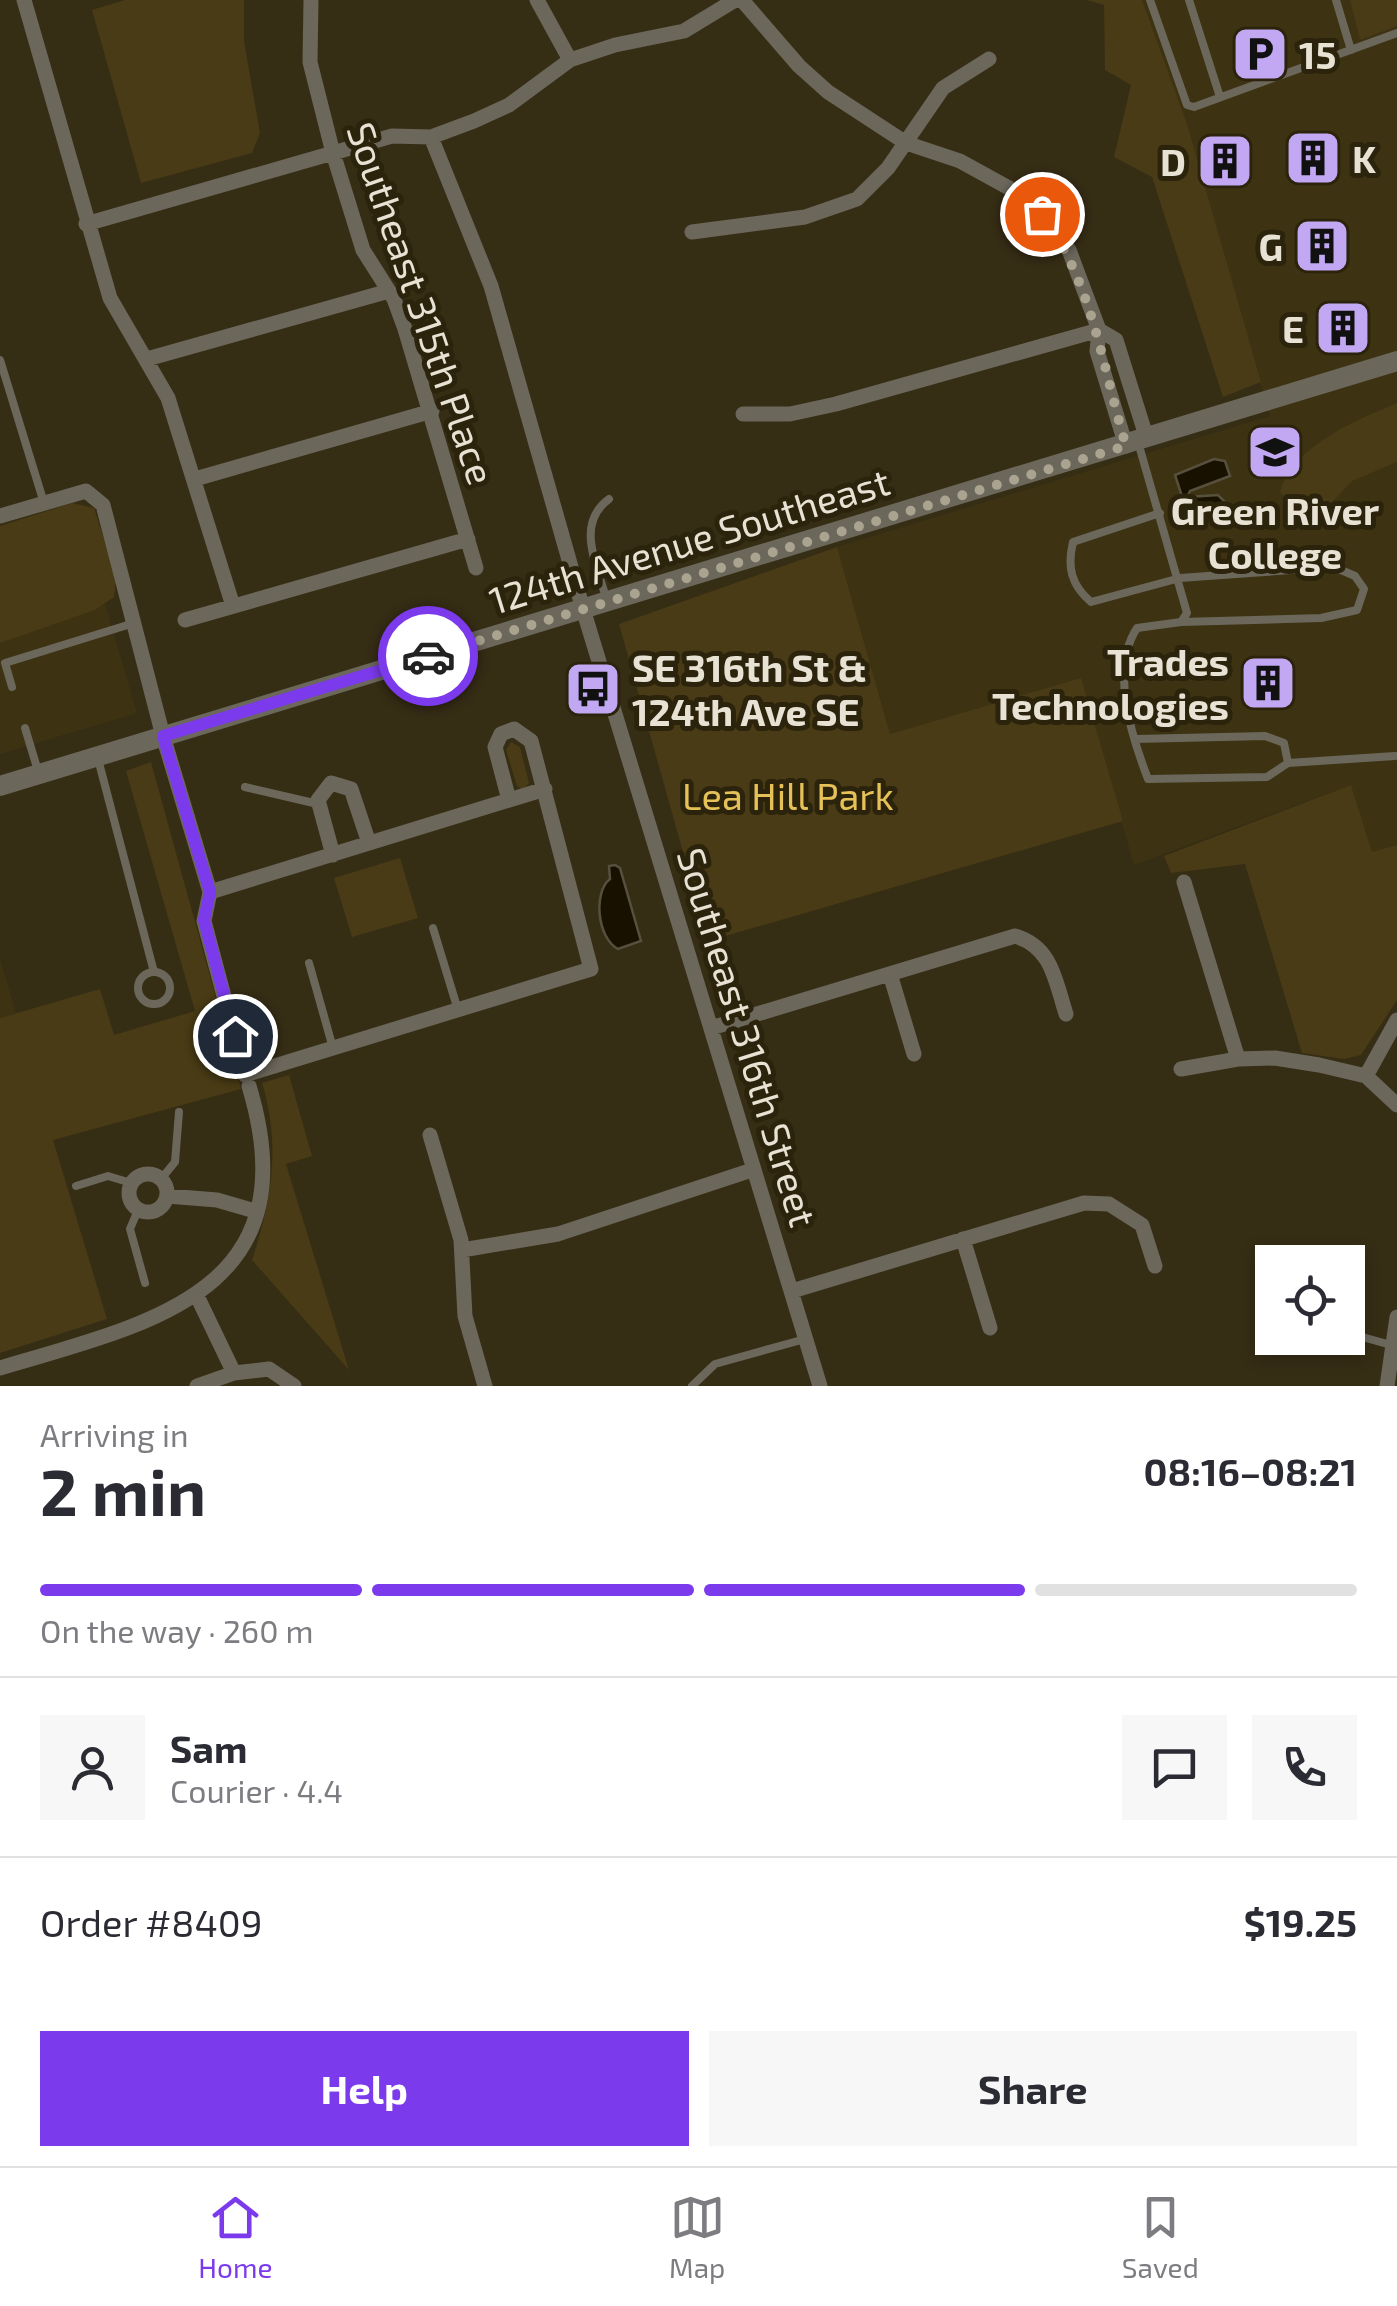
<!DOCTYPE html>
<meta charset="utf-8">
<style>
body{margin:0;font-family:"Exo 2",sans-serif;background:#f7f7f7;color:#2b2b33;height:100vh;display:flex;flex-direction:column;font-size:38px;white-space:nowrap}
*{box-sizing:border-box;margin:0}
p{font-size:32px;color:#7c7c81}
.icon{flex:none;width:55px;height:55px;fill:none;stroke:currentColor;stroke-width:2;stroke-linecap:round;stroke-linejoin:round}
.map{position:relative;height:1386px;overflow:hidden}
.details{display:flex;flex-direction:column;background:#fff;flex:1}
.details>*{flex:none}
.buttons{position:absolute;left:1255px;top:1245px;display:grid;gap:20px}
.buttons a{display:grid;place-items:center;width:110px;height:110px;border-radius:0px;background:#fff;box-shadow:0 5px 15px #0003;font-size:50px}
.pin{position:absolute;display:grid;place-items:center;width:85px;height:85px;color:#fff;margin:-42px;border:5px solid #fff;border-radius:50%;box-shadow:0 2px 10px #0007}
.courier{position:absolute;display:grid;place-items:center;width:100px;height:100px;margin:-50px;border:8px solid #7c3aed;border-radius:50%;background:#fff;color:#222;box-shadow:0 2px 12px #0007}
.summary em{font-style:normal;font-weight:700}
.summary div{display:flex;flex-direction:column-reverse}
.summary{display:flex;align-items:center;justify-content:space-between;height:170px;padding:0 40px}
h1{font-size:65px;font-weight:700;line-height:75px}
.bar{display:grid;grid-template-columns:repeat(4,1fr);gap:15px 10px;align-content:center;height:120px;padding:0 40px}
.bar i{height:12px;border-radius:8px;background:#e1e1e2}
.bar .active{background:#7c3aed}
.bar p{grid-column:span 4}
.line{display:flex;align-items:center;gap:25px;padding:0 40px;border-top:2px solid #e1e1e2}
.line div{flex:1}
.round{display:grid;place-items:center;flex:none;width:105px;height:105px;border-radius:0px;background:#f7f7f7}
.action{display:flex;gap:20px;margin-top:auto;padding:20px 40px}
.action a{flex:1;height:115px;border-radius:0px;background:#7c3aed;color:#fff;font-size:40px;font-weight:700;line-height:115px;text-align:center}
.action a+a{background:#f7f7f7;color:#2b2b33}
.dock{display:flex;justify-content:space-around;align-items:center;height:140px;border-top:2px solid #e1e1e2;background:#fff;font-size:28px;color:#7c7c81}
.dock a{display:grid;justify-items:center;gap:5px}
.dock .active{color:#7c3aed}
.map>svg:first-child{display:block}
.built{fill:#3d3212}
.green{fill:#483b15}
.water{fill:#191100;stroke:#57503f;stroke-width:2.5}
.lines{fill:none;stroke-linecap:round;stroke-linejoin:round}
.service{stroke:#6b675b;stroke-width:8}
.minor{stroke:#6b675b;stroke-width:15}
.tertiary{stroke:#6b675b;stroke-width:20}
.done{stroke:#a9a390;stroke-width:10;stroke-dasharray:0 18}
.route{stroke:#7c3aed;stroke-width:12}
.labels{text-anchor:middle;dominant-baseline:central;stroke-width:10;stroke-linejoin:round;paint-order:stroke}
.poi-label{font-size:38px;font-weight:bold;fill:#e7e2d3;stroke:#2b230b;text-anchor:end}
.street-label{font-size:38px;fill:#e7e2d3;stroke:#2b230b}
.park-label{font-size:38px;fill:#e5c158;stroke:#2b230b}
</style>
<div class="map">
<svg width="1397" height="1386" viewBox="0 0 1397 1386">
<rect width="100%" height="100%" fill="#362d15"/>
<path class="built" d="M1142 0H1397V845L1372 853 1351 785 1134 865 1081 679 890 734 837 547 1270 416Z
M104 601 137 713 0 754V632Z
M0 959 16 1013 0 1018Z"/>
<path class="green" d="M125 0H244V41L260 133 252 153 141 183 92 10Z
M1087 0H1142L1187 124 1261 382 1223 397 1152 177 1114 157 1131 85 1105 70 1104 5Z
M1350 0H1397V26L1360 40Z
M1397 403V462L1352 481 1322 513 1302 520 1280 492C1294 445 1355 421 1397 403Z
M72 503 94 508 116 577 114 597 95 610 0 643V526Z
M837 547 890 734 1081 678 1123 821 708 941 619 624Z
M511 742 520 747 529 783 523 790 517 786 506 750Z
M151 762 241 1089 53 1140 107 1319 0 1353V1018L100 989 114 1035 195 1011 126 771Z
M1351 785 1372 852 1397 845V1000L1361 1055 1344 1059 1302 1053 1245 864 1171 873 1164 856Z
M400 858 418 918 352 937 334 878Z
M289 1075 312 1156 286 1164 349 1370 252 1260C272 1199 281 1145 262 1083Z"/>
<path class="water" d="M1214 459 1225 461 1230 476 1190 491 1187 497 1218 495 1229 506 1189 518 1175 475Z
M615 865 620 868 641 941 618 949C597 938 593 892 610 879L609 866Z"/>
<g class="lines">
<path class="service" d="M1150 0 1187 105 1194 107 1397 33
M1189 0 1220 97
M1336 0 1351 50
M0 360 44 503
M1138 442 1187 613 1181 622 1137 628C1110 669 1131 735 1148 779L1267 777 1288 763 1395 756
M1160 513 1073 542C1067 567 1071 585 1091 602L1180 578 1334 567 1355 576 1364 589 1357 610 1321 618 1181 622
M606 598C597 564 575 524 609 499
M12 687 5 663 134 623
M25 728 38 771
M1136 739 1265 736 1284 743 1288 763
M98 759 154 972
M245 787 318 804
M433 928 458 1010
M309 963 333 1048
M138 988a16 16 0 1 1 32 0a16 16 0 1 1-32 0Z
M161 1179 175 1162 179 1112
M76 1186 108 1176 131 1183
M138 1210 130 1229 145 1283
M1348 1333 1391 1345
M692 1386 715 1364 805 1339"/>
<path class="minor" d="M24 0 110 298 168 398 233 606
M311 0 310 62 333 153 363 250 394 299 405 329 476 568
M537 0 570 60
M742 0 799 66 828 92 906 143 960 161 1009 188 1042 214 1069 250 1099 330 1097 351 1126 446
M431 137 491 286 583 609 820 1386
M86 224 392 136 431 137 474 121 509 105 570 60 615 45 684 31 735 0
M692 232 805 217 857 199 888 168 943 88 989 59
M1099 330 1116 340 1147 439
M147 359 389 291
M743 414H790L836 404 1099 330
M195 479 432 411
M0 516 86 491 103 505 163 736 210 892 204 921 245 1075 591 969 531 741 514 729 501 734 495 747 509 800
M185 620 468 539
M333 855 318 800 331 783 351 789 369 843
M1184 882 1238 1059
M210 892 545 789
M890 974 914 1054
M711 1028 1015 936C1052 947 1055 980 1066 1014
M1181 1069 1238 1059 1275 1058 1319 1065 1366 1076 1397 1105
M1366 1076 1397 1020
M430 1135 461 1240 465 1316 485 1386
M129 1193a19 19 0 1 1 38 0a19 19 0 1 1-38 0Z
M167 1196 217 1200 255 1211
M963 1239 990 1328
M462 1250 558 1234 752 1170
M792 1291 1084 1203 1109 1204 1142 1225 1155 1266
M197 1296 234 1373 269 1369 294 1386
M0 1368C153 1323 311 1291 249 1086
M197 1386 234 1373
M1387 1386 1397 1317"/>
<path class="tertiary" d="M0 786 1397 361"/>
</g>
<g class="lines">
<path class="done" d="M428 656 1126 446C1102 365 1093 284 1042 214"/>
<path class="route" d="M235 1036 204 920 210 892 163 736 428 656"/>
</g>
<defs>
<g id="parking-square" transform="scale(2.875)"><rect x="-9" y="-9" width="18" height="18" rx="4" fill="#c2a8f2" stroke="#2b230b"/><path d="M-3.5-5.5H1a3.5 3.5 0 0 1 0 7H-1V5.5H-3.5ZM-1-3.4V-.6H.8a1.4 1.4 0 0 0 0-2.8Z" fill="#111"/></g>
<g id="building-square" transform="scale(2.875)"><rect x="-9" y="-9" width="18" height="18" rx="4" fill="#c2a8f2" stroke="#2b230b"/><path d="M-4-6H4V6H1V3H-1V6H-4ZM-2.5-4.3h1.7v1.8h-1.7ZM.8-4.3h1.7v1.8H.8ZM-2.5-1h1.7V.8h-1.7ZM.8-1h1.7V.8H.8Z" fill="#111"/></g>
<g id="university-square" transform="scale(2.875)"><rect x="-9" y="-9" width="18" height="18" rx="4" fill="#c2a8f2" stroke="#2b230b"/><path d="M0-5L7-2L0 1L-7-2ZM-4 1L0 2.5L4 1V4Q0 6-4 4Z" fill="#111"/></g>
<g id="bus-square" transform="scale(2.875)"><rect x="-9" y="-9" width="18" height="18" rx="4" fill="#c2a8f2" stroke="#2b230b"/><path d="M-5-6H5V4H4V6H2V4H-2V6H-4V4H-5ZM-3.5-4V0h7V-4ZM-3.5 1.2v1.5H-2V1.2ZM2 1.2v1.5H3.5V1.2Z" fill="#111"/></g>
</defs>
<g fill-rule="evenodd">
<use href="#parking-square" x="1260" y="54"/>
<use href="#building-square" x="1313" y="158"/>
<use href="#building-square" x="1225" y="161"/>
<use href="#building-square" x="1322" y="246"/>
<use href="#building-square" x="1343" y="328"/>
<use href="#university-square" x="1275" y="452"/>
<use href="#building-square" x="1268" y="683"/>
<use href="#bus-square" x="593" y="689"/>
</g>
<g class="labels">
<g class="poi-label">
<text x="1299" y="54" text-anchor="start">15</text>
<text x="1352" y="158" text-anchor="start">K</text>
<text x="1186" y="161">D</text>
<text x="1283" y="246">G</text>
<text x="1304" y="328">E</text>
<text x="1275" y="510" text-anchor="middle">Green River<tspan x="1275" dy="44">College</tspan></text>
<text x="1229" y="661">Trades<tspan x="1229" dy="44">Technologies</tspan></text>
<text x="632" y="667" text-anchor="start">SE 316th St &amp;<tspan x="632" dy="44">124th Ave SE</tspan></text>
</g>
<g class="street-label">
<text transform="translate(422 303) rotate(71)">Southeast 315th Place</text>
<text transform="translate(689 540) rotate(-17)">124th Avenue Southeast</text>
<text transform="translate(748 1037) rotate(73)">Southeast 316th Street</text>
</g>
<g class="park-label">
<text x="788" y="795">Lea Hill Park</text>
</g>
</g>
</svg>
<div class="buttons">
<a><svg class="icon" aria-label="locate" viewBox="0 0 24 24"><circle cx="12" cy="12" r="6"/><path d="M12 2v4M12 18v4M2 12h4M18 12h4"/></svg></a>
</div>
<div class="pin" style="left:1042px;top:214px;background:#ea580c"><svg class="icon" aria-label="bag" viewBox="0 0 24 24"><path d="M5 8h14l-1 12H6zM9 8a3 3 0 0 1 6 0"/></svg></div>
<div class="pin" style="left:235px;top:1036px;background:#1f2937"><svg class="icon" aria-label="home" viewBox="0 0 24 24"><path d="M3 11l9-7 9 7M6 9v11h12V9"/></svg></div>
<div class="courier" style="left:428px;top:656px"><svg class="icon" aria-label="car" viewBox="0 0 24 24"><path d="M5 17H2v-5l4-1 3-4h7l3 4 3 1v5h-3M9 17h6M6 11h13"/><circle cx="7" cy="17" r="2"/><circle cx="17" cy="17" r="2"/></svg></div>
</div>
<section class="details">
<div class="summary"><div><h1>2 min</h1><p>Arriving in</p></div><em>08:16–08:21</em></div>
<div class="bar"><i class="active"></i><i class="active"></i><i class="active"></i><i></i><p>On the way · 260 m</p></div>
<div class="line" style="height:180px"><a class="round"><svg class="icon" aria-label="person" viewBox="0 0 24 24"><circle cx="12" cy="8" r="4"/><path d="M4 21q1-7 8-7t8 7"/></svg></a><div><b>Sam</b><p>Courier · 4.4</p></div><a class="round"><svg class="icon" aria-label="chat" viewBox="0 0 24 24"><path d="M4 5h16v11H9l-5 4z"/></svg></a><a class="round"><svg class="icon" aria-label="phone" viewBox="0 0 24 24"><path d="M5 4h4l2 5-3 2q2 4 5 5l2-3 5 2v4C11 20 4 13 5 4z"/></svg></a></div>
<div class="line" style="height:130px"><div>Order #8409</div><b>$19.25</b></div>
<div class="action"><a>Help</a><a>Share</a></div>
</section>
<nav class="dock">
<a class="active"><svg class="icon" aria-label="home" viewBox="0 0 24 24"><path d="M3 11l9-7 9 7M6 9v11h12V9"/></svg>Home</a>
<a><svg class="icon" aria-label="map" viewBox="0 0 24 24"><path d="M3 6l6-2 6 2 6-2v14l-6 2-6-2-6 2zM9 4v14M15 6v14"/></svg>Map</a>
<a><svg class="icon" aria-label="saved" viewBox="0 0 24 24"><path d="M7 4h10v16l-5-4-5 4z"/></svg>Saved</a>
</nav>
